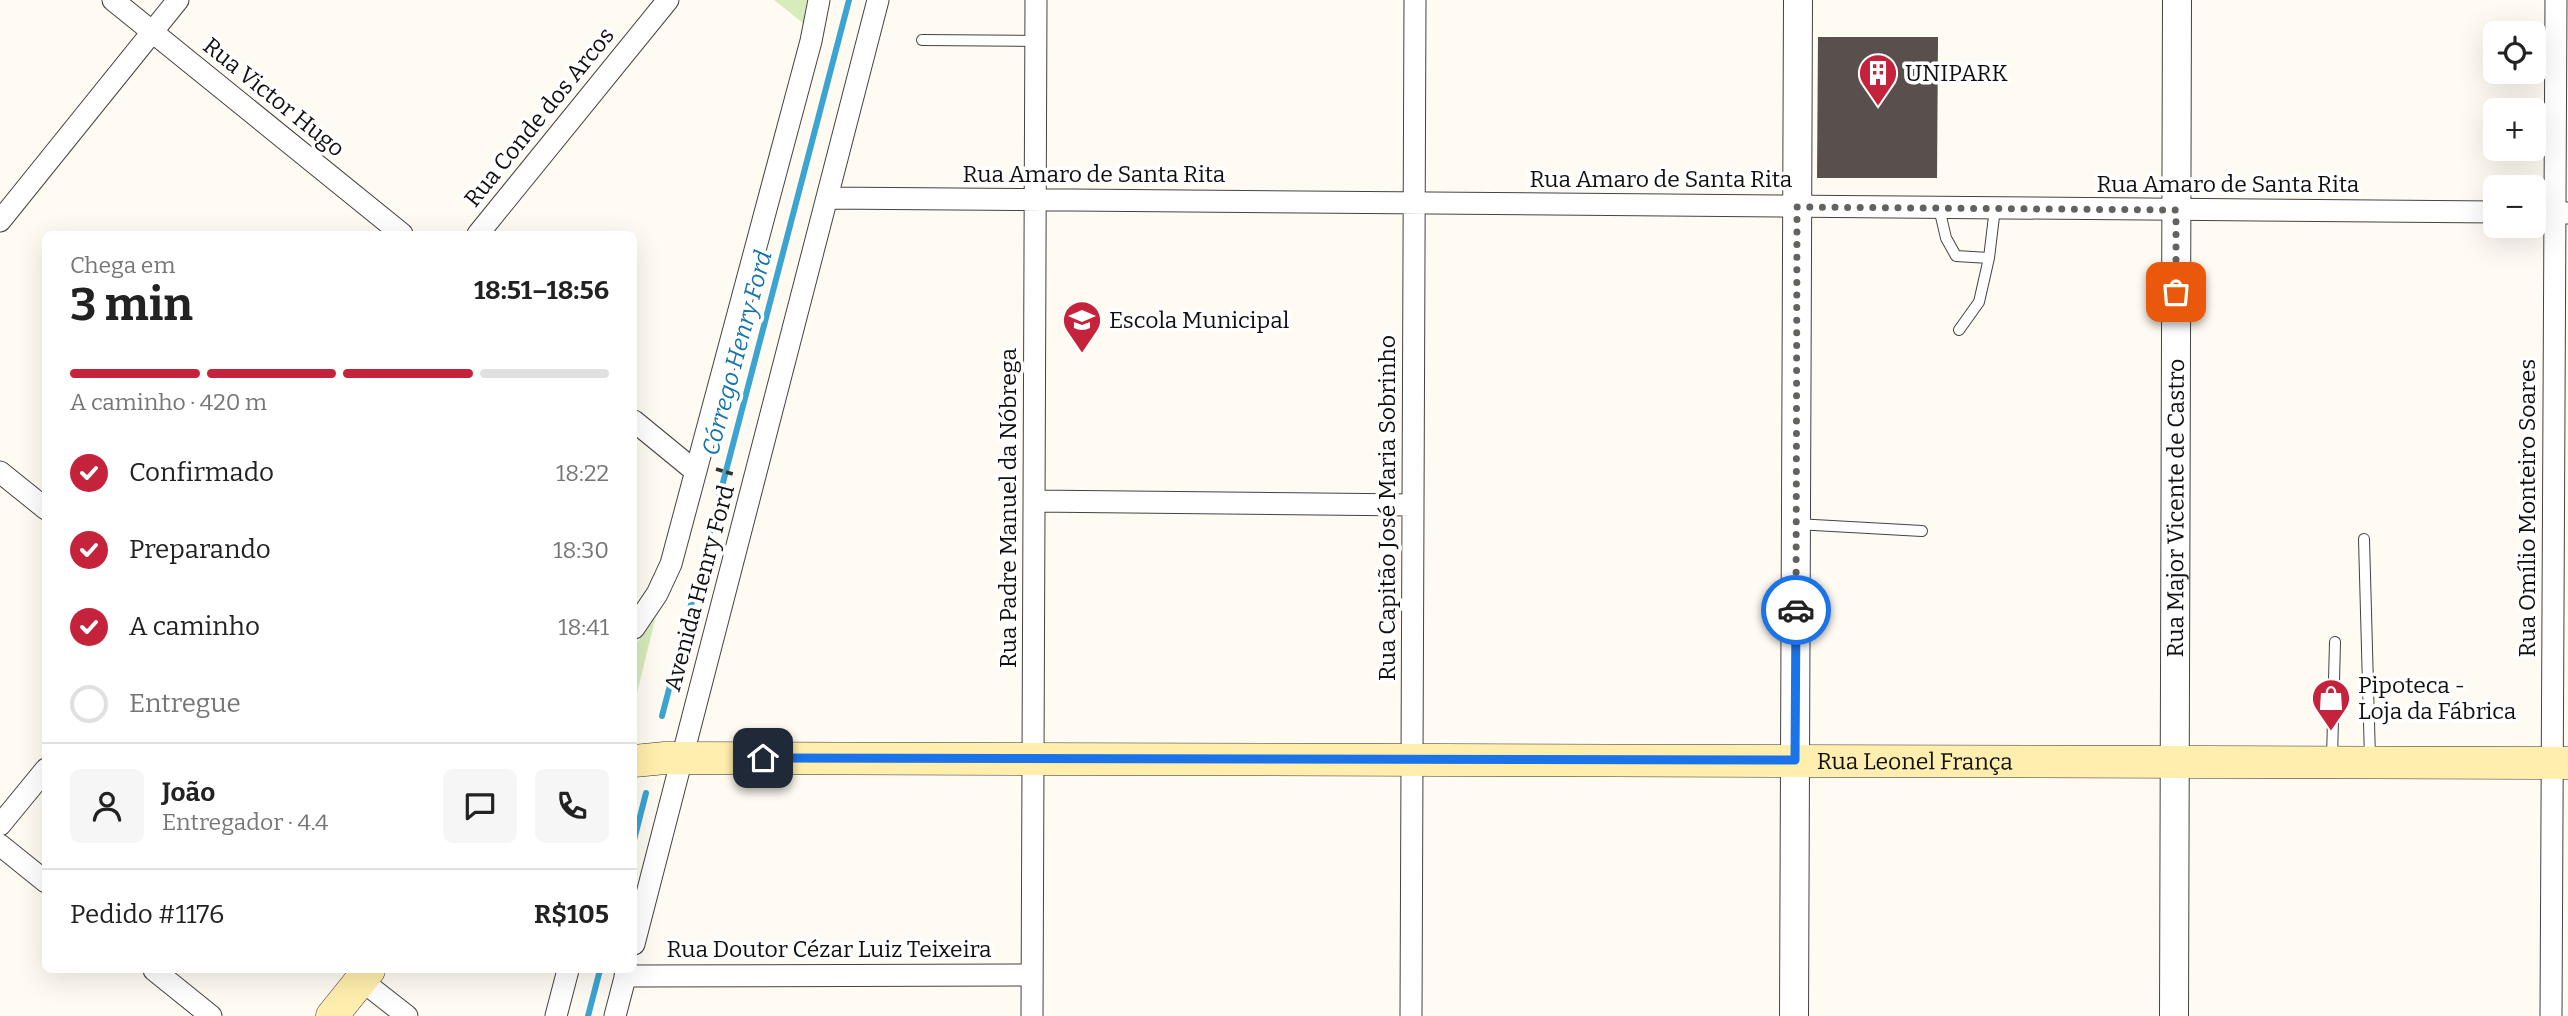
<!DOCTYPE html>
<html lang="pt">
<meta charset="utf-8">
<style>
body{margin:0;font-family:Bitter,serif;background:#f6f6f6;color:#222;height:100vh;display:flex;flex-direction:column;font-size:26px;white-space:nowrap}
*{box-sizing:border-box;margin:0}
p{font-size:23px;color:#767676}
.icon{flex:none;width:38px;height:38px;fill:none;stroke:currentColor;stroke-width:2;stroke-linecap:round;stroke-linejoin:round}
.map{position:relative;flex:1;overflow:hidden}
.details{position:absolute;left:42px;top:231px;width:595px;height:742px;display:flex;flex-direction:column;background:#fff;border-radius:10px;box-shadow:0 7px 28px #0002}
.details>*{flex:none}
.controls{position:absolute;left:2483px;top:21px;display:grid;gap:14px}
.controls a{display:grid;place-items:center;width:63px;height:63px;border-radius:10px;background:#fff;box-shadow:0 7px 28px #0002;font-size:35px}
.pin{position:absolute;display:grid;place-items:center;width:60px;height:60px;color:#fff;margin:-30px;border-radius:14px;box-shadow:0 4px 10px #0006}
.courier{position:absolute;display:grid;place-items:center;width:70px;height:70px;margin:-35px;border:5px solid #1a73e8;border-radius:50%;background:#fff;color:#222;box-shadow:0 2px 9px #0007}
.summary em{font-style:normal;font-weight:700}
.summary div{display:flex;flex-direction:column-reverse}
.summary{display:flex;align-items:center;justify-content:space-between;height:119px;padding:0 28px}
h1{font-size:46px;font-weight:700;line-height:52px}
.bar{display:grid;grid-template-columns:repeat(4,1fr);gap:10px 7px;align-content:center;height:84px;padding:0 28px}
.bar i{height:9px;border-radius:5px;background:#e0e0e0}
.bar .on{background:#c4233b}
.bar p{grid-column:span 4}
.line{display:flex;align-items:center;gap:18px;padding:0 28px;border-top:2px solid #e0e0e0}
.line div{flex:1}
.round{display:grid;place-items:center;flex:none;width:74px;height:74px;border-radius:10px;background:#f6f6f6}
ol{padding:0 28px;list-style:none}
li{display:flex;align-items:center;gap:21px;height:77px}
li p{margin-inline-start:auto}
li .icon{padding:7px;border-radius:50%;background:#c4233b;color:#fff;stroke-width:4}
li:last-child{color:#767676}
li i{width:38px;height:38px;border:4px solid #e0e0e0;border-radius:50%}
.map>svg:first-child{display:block}
.green{fill:#d8ebba}
.lines{fill:none;stroke-linecap:round;stroke-linejoin:round}
.stream{stroke:#3ba4d1;stroke-width:6}
.building{fill:#594f4c}
.service-casing{stroke:#434343;stroke-width:12}
.minor-casing{stroke:#434343;stroke-width:23}
.tertiary-casing{stroke:#434343;stroke-width:30}
.secondary-casing{stroke:#323232;stroke-width:33}
.path{stroke:#323232;stroke-width:3.5;stroke-dasharray:7 3.5;stroke-linecap:butt}
.service{stroke:#fff;stroke-width:10}
.minor{stroke:#fff;stroke-width:21}
.tertiary{stroke:#fff;stroke-width:28}
.secondary{stroke:#ffeead;stroke-width:32}
.done{stroke:#64625f;stroke-width:7;stroke-dasharray:0 12.6}
.route{stroke:#1a73e8;stroke-width:9}
.labels{text-anchor:middle;dominant-baseline:central;stroke-width:7;stroke-linejoin:round;paint-order:stroke}
.poi-label{font-size:23px;fill:#101010;stroke:#fff;text-anchor:start}
.street-label{font-size:23px;fill:#101010;stroke:#fff}
.water-label{font-size:24px;font-style:italic;fill:#1575a6;stroke:#fff}
</style>
<div class="map">
<svg width="2568" height="1016" viewBox="0 0 2568 1016">
<rect width="100%" height="100%" fill="#fffbf2"/>
<path class="green" d="M774 0H807L803 23Z
M656 616 634 705V647Z"/>
<g class="lines">
<path class="stream" d="M662 716 849 0
M634 840 646 793
M588 1016 600 970"/>
</g>
<path class="building" d="M1818 37H1938L1937 178H1817Z"/>
<g class="lines">
<g class="service-casing">
<path id="service" d="M922 40 1036 41
M1939 208 1946 238 1956 256 1989 258
M1959 330 1979 302 1989 258 1995 208
M1796 524 1922 531
M2364 539 2370 759
M2332 758 2335 642"/>
</g>
<g class="minor-casing">
<path id="minor" d="M113 0 402 234
M827 198 2496 212
M2534 213H2568
M0 221 178 0
M478 234 668 0
M634 421 695 471
M0 472 46 509
M1034 501 1413 505
M634 628 657 594 671 564 811 41 819 0
M0 825 46 769
M0 845 46 882
M634 944 878 0
M154 970 211 1016
M625 976 1032 975
M361 980 407 1016
M556 1016 568 970
M615 1016 627 970
M1032 1016 1036 0
M1411 1016 1415 0
M2551 1016 2556 0"/>
</g>
<g class="tertiary-casing">
<g id="tertiary">
<path d="M1794 1016 1798 0"/>
<path id="s1" d="M2174 1016 2177 0"/>
</g>
</g>
<g class="secondary-casing">
<g id="secondary">
<path id="s2" d="M634 761 665 758 2568 763"/>
<path d="M332 1016 369 970"/>
</g>
</g>
<path class="path" d="M716 469 736 475"/>
<use href="#service" class="service"/>
<use href="#minor" class="minor"/>
<use href="#tertiary" class="tertiary"/>
<use href="#secondary" class="secondary"/>
</g>
<g class="lines">
<path class="done" d="M1796 610 1797 207 2176 210V292"/>
<path class="route" d="M763 758 1795 760 1796 610"/>
</g>
<defs>
<g id="building-pin" transform="scale(2.0125)"><path d="M0 17L-7.5 6A9.5 9.5 0 1 1 7.5 6Z" fill="#c4233b" stroke="#fff"/><path d="M-4-6H4V6H1V3H-1V6H-4ZM-2.5-4.3h1.7v1.8h-1.7ZM.8-4.3h1.7v1.8H.8ZM-2.5-1h1.7V.8h-1.7ZM.8-1h1.7V.8H.8Z" fill="#fff"/></g>
<g id="school-pin" transform="scale(2.0125)"><path d="M0 17L-7.5 6A9.5 9.5 0 1 1 7.5 6Z" fill="#c4233b" stroke="#fff"/><path d="M0-5L7-2L0 1L-7-2ZM-4 1L0 2.5L4 1V4Q0 6-4 4Z" fill="#fff"/></g>
<g id="shop-pin" transform="scale(2.0125)"><path d="M0 17L-7.5 6A9.5 9.5 0 1 1 7.5 6Z" fill="#c4233b" stroke="#fff"/><path d="M-5-2.5h2.3a2.7 3.5 0 0 1 5.4 0H5L5.5 6h-11ZM-1.5-2.5h3a1.5 2.3 0 0 0-3 0Z" fill="#fff"/></g>
</defs>
<g fill-rule="evenodd">
<use href="#building-pin" x="1878" y="73"/>
<use href="#school-pin" x="1082" y="320"/>
<use href="#shop-pin" x="2331" y="698"/>
</g>
<g class="labels">
<g class="poi-label">
<text x="1905" y="73">UNIPARK</text>
<text x="1109" y="320">Escola Municipal</text>
<text x="2358" y="685">Pipoteca -<tspan x="2358" dy="26">Loja da Fábrica</tspan></text>
</g>
<g class="street-label">
<text transform="translate(274 97) rotate(39)">Rua Victor Hugo</text>
<text transform="translate(539 117) rotate(-51)">Rua Conde dos Arcos</text>
<text x="1094" y="174">Rua Amaro de Santa Rita</text>
<text x="1661" y="179">Rua Amaro de Santa Rita</text>
<text x="2228" y="184">Rua Amaro de Santa Rita</text>
<text transform="translate(1008 508) rotate(-90)">Rua Padre Manuel da Nóbrega</text>
<text transform="translate(1387 508) rotate(-90)">Rua Capitão José Maria Sobrinho</text>
<text stroke="none"><textPath href="#s1" startOffset="508">Rua Major Vicente de Castro</textPath></text>
<text transform="translate(2527 508) rotate(-90)">Rua Omílio Monteiro Soares</text>
<text transform="translate(699 588) rotate(-75)">Avenida Henry Ford</text>
<text stroke="none"><textPath href="#s2" startOffset="1281">Rua Leonel França</textPath></text>
<text x="829" y="949">Rua Doutor Cézar Luiz Teixeira</text>
</g>
<g class="water-label">
<text transform="translate(737 353) rotate(-75)">Córrego Henry Ford</text>
</g>
</g>
</svg>
<div class="controls">
<a><svg class="icon" aria-label="locate" viewBox="0 0 24 24"><circle cx="12" cy="12" r="6"/><path d="M12 2v4M12 18v4M2 12h4M18 12h4"/></svg></a>
<a>+</a>
<a>−</a>
</div>
<div class="pin" style="left:2176px;top:292px;background:#ea580c"><svg class="icon" aria-label="bag" viewBox="0 0 24 24"><path d="M5 8h14l-1 12H6zM9 8a3 3 0 0 1 6 0"/></svg></div>
<div class="pin" style="left:763px;top:758px;background:#1f2937"><svg class="icon" aria-label="home" viewBox="0 0 24 24"><path d="M3 11l9-7 9 7M6 9v11h12V9"/></svg></div>
<div class="courier" style="left:1796px;top:610px"><svg class="icon" aria-label="car" viewBox="0 0 24 24"><path d="M5 17H2v-5l4-1 3-4h7l3 4 3 1v5h-3M9 17h6M6 11h13"/><circle cx="7" cy="17" r="2"/><circle cx="17" cy="17" r="2"/></svg></div>
<section class="details">
<div class="summary"><div><h1>3 min</h1><p>Chega em</p></div><em>18:51–18:56</em></div>
<div class="bar"><i class="on"></i><i class="on"></i><i class="on"></i><i></i><p>A caminho · 420 m</p></div>
<ol>
<li><svg class="icon" aria-label="check" viewBox="0 0 24 24"><path d="M5 12l5 5 9-10"/></svg>Confirmado<p>18:22</p></li>
<li><svg class="icon" aria-label="check" viewBox="0 0 24 24"><path d="M5 12l5 5 9-10"/></svg>Preparando<p>18:30</p></li>
<li><svg class="icon" aria-label="check" viewBox="0 0 24 24"><path d="M5 12l5 5 9-10"/></svg>A caminho<p>18:41</p></li>
<li><i></i>Entregue</li>
</ol>
<div class="line" style="height:126px"><a class="round"><svg class="icon" aria-label="person" viewBox="0 0 24 24"><circle cx="12" cy="8" r="4"/><path d="M4 21q1-7 8-7t8 7"/></svg></a><div><b>João</b><p>Entregador · 4.4</p></div><a class="round"><svg class="icon" aria-label="chat" viewBox="0 0 24 24"><path d="M4 5h16v11H9l-5 4z"/></svg></a><a class="round"><svg class="icon" aria-label="phone" viewBox="0 0 24 24"><path d="M5 4h4l2 5-3 2q2 4 5 5l2-3 5 2v4C11 20 4 13 5 4z"/></svg></a></div>
<div class="line" style="height:91px"><div>Pedido #1176</div><b>R$105</b></div>
</section>
</div>
